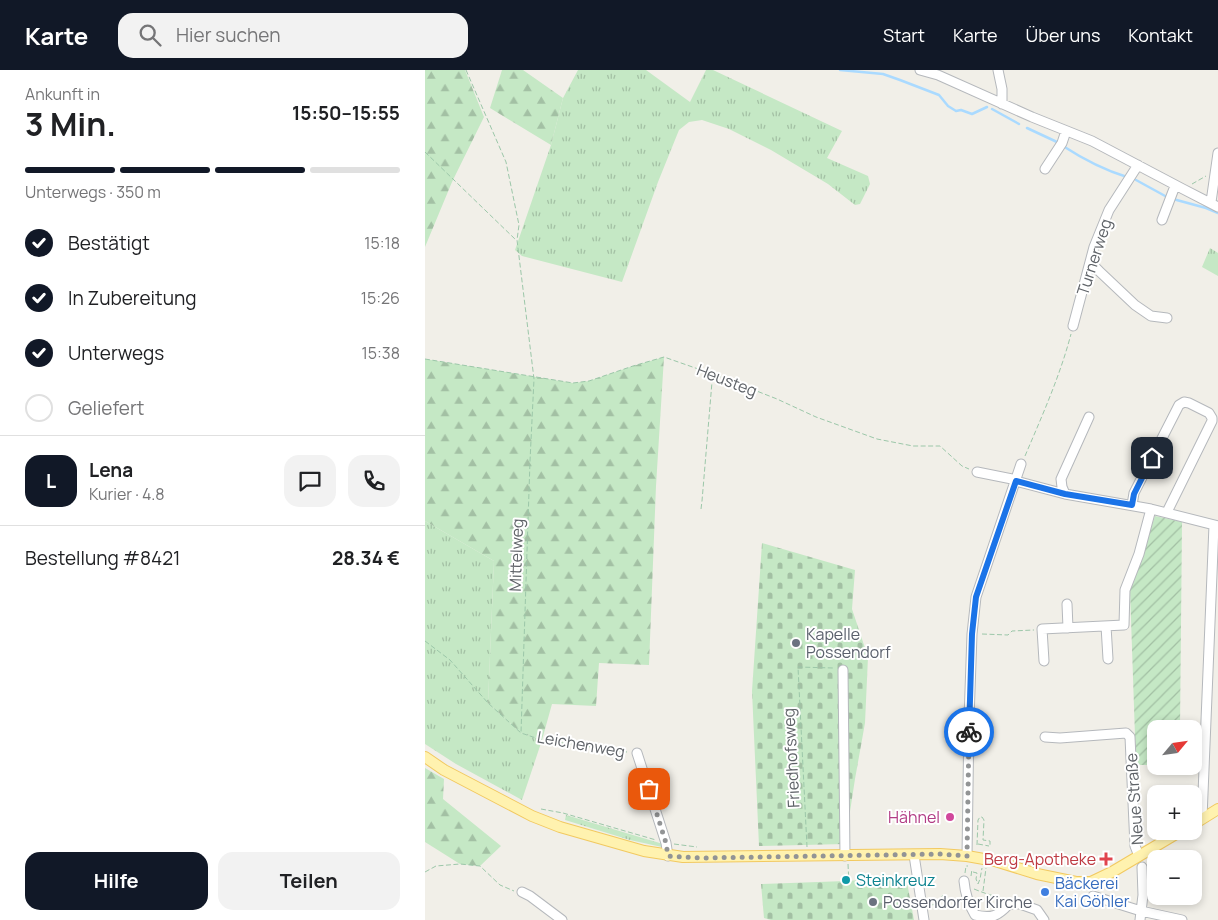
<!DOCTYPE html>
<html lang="de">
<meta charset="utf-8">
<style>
body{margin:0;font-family:Manrope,sans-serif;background:#f2f2f2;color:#202124;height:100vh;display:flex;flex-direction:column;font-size:19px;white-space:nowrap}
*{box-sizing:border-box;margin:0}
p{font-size:16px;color:#757577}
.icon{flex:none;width:28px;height:28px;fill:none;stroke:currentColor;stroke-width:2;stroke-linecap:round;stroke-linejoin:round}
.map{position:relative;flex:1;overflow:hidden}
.panel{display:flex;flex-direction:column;background:#fff;width:425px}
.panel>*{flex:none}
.needle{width:32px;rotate:61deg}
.tools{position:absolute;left:722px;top:650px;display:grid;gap:10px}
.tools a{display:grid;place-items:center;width:55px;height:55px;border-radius:10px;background:#fff;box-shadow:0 2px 8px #0003;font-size:25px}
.pin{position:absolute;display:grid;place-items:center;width:42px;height:42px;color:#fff;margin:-21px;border-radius:10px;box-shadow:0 2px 8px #0006}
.courier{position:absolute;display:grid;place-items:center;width:50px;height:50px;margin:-25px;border:4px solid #1a73e8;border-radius:50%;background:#fff;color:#222;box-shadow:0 1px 6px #0007}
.summary em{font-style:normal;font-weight:700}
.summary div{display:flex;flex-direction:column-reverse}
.summary{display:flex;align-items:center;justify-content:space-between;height:85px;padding:0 25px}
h1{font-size:32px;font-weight:700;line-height:38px}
.bar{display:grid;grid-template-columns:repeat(4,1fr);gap:8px 5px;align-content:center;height:60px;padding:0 25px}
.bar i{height:6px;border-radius:4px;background:#e0e0e0}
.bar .active{background:#111827}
.bar p{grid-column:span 4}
.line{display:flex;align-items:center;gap:12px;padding:0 25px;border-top:1px solid #e0e0e0}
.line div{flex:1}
.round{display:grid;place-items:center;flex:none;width:52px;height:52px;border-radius:15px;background:#f2f2f2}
ol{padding:0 25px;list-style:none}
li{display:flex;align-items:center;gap:15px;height:55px}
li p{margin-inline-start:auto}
li .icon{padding:5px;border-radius:50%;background:#111827;color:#fff;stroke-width:4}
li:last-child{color:#757577}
li i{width:28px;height:28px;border:2px solid #e0e0e0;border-radius:50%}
.primary-button{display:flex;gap:10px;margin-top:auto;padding:10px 25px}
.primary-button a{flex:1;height:58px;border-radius:15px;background:#111827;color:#fff;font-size:20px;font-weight:700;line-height:58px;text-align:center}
.primary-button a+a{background:#f2f2f2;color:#202124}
header{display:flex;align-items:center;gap:30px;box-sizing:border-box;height:70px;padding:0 25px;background:#111827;color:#fff}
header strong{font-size:24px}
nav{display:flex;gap:28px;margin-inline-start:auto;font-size:18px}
.search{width:350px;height:45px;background:#f2f2f2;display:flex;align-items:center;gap:12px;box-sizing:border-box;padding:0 18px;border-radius:15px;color:#757577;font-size:19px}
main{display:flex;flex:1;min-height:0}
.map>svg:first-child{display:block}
.grass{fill:url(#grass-tufts)}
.forest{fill:url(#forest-firs)}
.cemetery{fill:url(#cemetery-stones)}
.garden{fill:url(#garden-furrows)}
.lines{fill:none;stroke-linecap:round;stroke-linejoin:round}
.stream{stroke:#aadaff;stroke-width:2.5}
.minor-casing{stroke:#b5b8bc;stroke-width:11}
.major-casing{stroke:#f2c960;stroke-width:12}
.path{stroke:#9cc7a9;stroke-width:1;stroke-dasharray:5 2.5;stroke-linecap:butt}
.minor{stroke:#fff;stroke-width:9}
.major{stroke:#fff2af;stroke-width:10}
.done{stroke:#929495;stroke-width:5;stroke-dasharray:0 9}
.route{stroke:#1a73e8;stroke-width:6}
.worship-dot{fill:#6b7280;stroke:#fff;stroke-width:2}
.hotel-dot{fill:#d1479c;stroke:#fff;stroke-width:2}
.health-dot{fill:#e0444e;stroke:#fff;stroke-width:2}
.culture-dot{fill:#0f9aa8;stroke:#fff;stroke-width:2}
.shop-dot{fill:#3f7fe0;stroke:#fff;stroke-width:2}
.labels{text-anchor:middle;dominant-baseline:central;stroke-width:4;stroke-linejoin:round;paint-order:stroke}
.street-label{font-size:16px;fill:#5f6368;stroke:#fff}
.worship-label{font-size:16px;fill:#5b616d;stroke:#fff;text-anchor:start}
.hotel-label{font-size:16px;fill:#b23c85;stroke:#fff;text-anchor:end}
.health-label{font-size:16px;fill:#be3a42;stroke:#fff;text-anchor:end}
.culture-label{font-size:16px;fill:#0d838f;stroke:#fff;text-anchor:start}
.shop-label{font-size:16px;fill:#366cbe;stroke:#fff;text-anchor:start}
</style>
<header>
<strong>Karte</strong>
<div class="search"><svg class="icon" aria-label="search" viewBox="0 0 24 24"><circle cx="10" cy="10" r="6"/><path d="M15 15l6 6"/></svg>Hier suchen</div>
<nav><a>Start</a><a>Karte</a><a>Über uns</a><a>Kontakt</a></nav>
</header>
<main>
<section class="panel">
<div class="summary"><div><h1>3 Min.</h1><p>Ankunft in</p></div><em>15:50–15:55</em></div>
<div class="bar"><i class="active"></i><i class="active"></i><i class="active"></i><i></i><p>Unterwegs · 350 m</p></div>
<ol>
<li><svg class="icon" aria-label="check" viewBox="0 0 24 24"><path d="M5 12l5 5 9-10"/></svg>Bestätigt<p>15:18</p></li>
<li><svg class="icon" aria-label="check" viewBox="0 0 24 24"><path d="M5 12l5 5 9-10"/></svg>In Zubereitung<p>15:26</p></li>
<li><svg class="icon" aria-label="check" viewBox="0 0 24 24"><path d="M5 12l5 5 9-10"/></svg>Unterwegs<p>15:38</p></li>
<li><i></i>Geliefert</li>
</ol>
<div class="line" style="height:90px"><b class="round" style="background:#111827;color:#fff">L</b><div><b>Lena</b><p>Kurier · 4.8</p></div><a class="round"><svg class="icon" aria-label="chat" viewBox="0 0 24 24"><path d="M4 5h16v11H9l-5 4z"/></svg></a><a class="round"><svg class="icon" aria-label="phone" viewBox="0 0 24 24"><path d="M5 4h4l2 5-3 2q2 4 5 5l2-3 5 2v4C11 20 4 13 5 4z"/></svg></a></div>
<div class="line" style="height:65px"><div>Bestellung #8421</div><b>28.34 €</b></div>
<div class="primary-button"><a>Hilfe</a><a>Teilen</a></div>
</section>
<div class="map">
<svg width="793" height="850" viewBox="0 0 793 850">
<defs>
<pattern id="grass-tufts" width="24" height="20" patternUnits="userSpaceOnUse" patternTransform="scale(1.25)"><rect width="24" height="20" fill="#c5e8c5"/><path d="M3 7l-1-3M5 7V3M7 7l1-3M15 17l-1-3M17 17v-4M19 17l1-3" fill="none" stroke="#a3c0a4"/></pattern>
<pattern id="forest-firs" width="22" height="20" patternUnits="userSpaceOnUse" patternTransform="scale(1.25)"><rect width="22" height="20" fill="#c5e8c5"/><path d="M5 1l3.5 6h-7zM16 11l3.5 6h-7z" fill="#a3c0a4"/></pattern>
<pattern id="cemetery-stones" width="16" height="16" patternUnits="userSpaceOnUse" patternTransform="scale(1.25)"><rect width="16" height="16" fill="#c5e8c5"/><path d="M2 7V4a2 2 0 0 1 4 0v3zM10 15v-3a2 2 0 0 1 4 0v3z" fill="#a3c0a4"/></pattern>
<pattern id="garden-furrows" width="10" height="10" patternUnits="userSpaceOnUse" patternTransform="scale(1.25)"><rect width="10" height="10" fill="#c5e8c5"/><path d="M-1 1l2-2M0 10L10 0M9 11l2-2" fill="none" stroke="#a3c0a4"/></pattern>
</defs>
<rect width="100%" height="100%" fill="#f1efe8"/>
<path class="grass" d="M153 0H221L265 32 281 0H288L417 61 402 88 443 106 445 114 435 134 430 135 403 114 346 80 304 59 277 50 264 52 254 60 233 112 197 212 97 186 90 180 126 75 138 28Z
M785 178 793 183V206L777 197Z
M0 451 69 491 63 633 96 663 117 670 97 730 31 694 0 674Z
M141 745 238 774 237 777 205 770 140 750Z"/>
<path class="forest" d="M0 0H40L59 47 27 112 0 177Z
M77 0H98L138 28 126 75 65 38Z
M239 287 231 416 224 595 174 593 171 636 127 634 117 670 96 663 63 633 69 491 0 451V289L148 313 164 311 208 296Z
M0 698 19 709 18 729 76 776 55 796 35 794 0 772Z"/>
<path class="cemetery" d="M337 473 430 500 427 539 443 587 440 653 430 709 420 774 334 776 327 621Z
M481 807 489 850H346L339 848 336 814 421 811Z"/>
<path class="garden" d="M730 446 757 452 755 659H731V695H711L705 520Z"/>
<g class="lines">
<path class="stream" d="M415 0 458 4 475 10 514 25 523 36 531 41 536 40 547 44 562 37
M567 39 594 54
M602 58 632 72
M638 76C658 89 679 100 702 107
M711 110 742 127
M748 129 781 138 793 143"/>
<g class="minor-casing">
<path id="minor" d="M495 0 513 5 607 47 667 71 758 119 793 137
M573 0 577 19V34
M620 99 637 73 641 61
M786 132 793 83
M737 150 750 116
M665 192 674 201 710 235 726 246 742 248
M648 256 669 177 684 140 713 95
M664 347 636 409 637 417 640 424 726 439 793 456
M552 402 592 410
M591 411 640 424
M707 435 709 423 754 335 759 332 764 333 784 343 787 348V351L742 442
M642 534 643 558
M681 556 683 589
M619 591 617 559 699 555 700 520 714 484 726 439
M418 600 420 786
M620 667 635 668 701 663 705 667 710 776 714 786
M212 683 241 773 243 786
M777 748 789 455
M489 785 499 850
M542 786 544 649 547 564 551 527 596 394
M539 811C540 823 544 835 550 845 567 849 573 846 584 834H595L612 840 619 850
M97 822 105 826 137 850
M668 826 716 841 757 850
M715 850 718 825 717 797"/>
</g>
<g class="major-casing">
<path id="major" d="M0 687 19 700 107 746 135 757 219 781 258 787 515 784 542 786 570 791 612 804 651 812H666L687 802 756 761
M769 754 793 739"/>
</g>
<path class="path" d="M41 0 81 92 94 155 92 170 109 309 105 391 96 663
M0 82 91 170
M767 114 781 106
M0 289 148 313 164 311 208 296 239 287 296 307 352 329 391 347 452 369 488 376H515L537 396 544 399
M600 386C617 346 635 306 646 264
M276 439 277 431 287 312 295 307
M557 564 583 565 587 561 609 560
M0 571 25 590 63 633 96 663 117 670 202 682
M116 739 138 743 231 770
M249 774 272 777
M553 774 564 776
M552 775 553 750 555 747H557L559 750 558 770 565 771V776
M382 777 373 597 408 598
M423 794 424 814
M0 802 11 796 35 794 55 796 75 815 89 821
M548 802 552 803 551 809 553 814 555 809 557 798
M540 803 541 796H543
M546 806 547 799
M549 819C559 823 567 826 578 828
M558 821 561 798
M506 835 512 834 518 825"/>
<use href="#minor" class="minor"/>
<use href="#major" class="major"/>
</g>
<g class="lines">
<path class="done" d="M224 719 241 773 243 786 275 788 515 784 542 786 544 662"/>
<path class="route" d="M544 662 547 564 551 527 591 411 640 424 707 435 709 424 727 388"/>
</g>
<g class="worship-dot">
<circle cx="371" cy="573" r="5"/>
<circle cx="448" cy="832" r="5"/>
</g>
<circle class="hotel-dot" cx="525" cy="747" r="5"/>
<path class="health-dot" d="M678.5 781.5h5v5h5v5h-5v5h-5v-5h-5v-5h5z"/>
<circle class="culture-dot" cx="421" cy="810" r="5"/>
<circle class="shop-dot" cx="620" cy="822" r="5"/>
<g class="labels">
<g class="street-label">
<text transform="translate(669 187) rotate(-72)">Turnerweg</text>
<text transform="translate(302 310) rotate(21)">Heusteg</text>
<text transform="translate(91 485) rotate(-88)">Mittelweg</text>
<text transform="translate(156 674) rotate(10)">Leichenweg</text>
<text transform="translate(366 688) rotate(-93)">Friedhofsweg</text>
<text transform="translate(709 729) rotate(-94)">Neue Straße</text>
</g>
<g class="worship-label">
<text x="381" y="564">Kapelle<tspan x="381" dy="18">Possendorf</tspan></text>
<text x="458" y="832">Possendorfer Kirche</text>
</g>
<g class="hotel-label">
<text x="515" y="747">Hähnel</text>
</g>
<g class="health-label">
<text x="671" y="789">Berg-Apotheke</text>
</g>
<g class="culture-label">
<text x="431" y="810">Steinkreuz</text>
</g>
<g class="shop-label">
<text x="630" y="813">Bäckerei<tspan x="630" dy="18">Kai Göhler</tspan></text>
</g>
</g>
</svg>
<div class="tools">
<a><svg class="needle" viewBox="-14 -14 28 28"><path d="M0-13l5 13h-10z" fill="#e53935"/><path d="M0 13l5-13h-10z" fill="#757577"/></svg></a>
<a>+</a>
<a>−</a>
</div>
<div class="pin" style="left:224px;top:719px;background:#ea580c"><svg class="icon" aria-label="bag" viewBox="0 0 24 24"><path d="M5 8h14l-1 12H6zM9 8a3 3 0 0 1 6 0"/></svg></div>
<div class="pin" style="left:727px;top:388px;background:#1f2937"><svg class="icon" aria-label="home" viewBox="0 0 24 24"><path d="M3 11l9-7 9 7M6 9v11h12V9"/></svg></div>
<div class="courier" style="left:544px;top:662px"><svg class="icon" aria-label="bike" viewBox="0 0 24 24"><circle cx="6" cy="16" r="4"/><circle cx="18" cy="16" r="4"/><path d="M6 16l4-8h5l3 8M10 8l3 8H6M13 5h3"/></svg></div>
</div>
</main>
